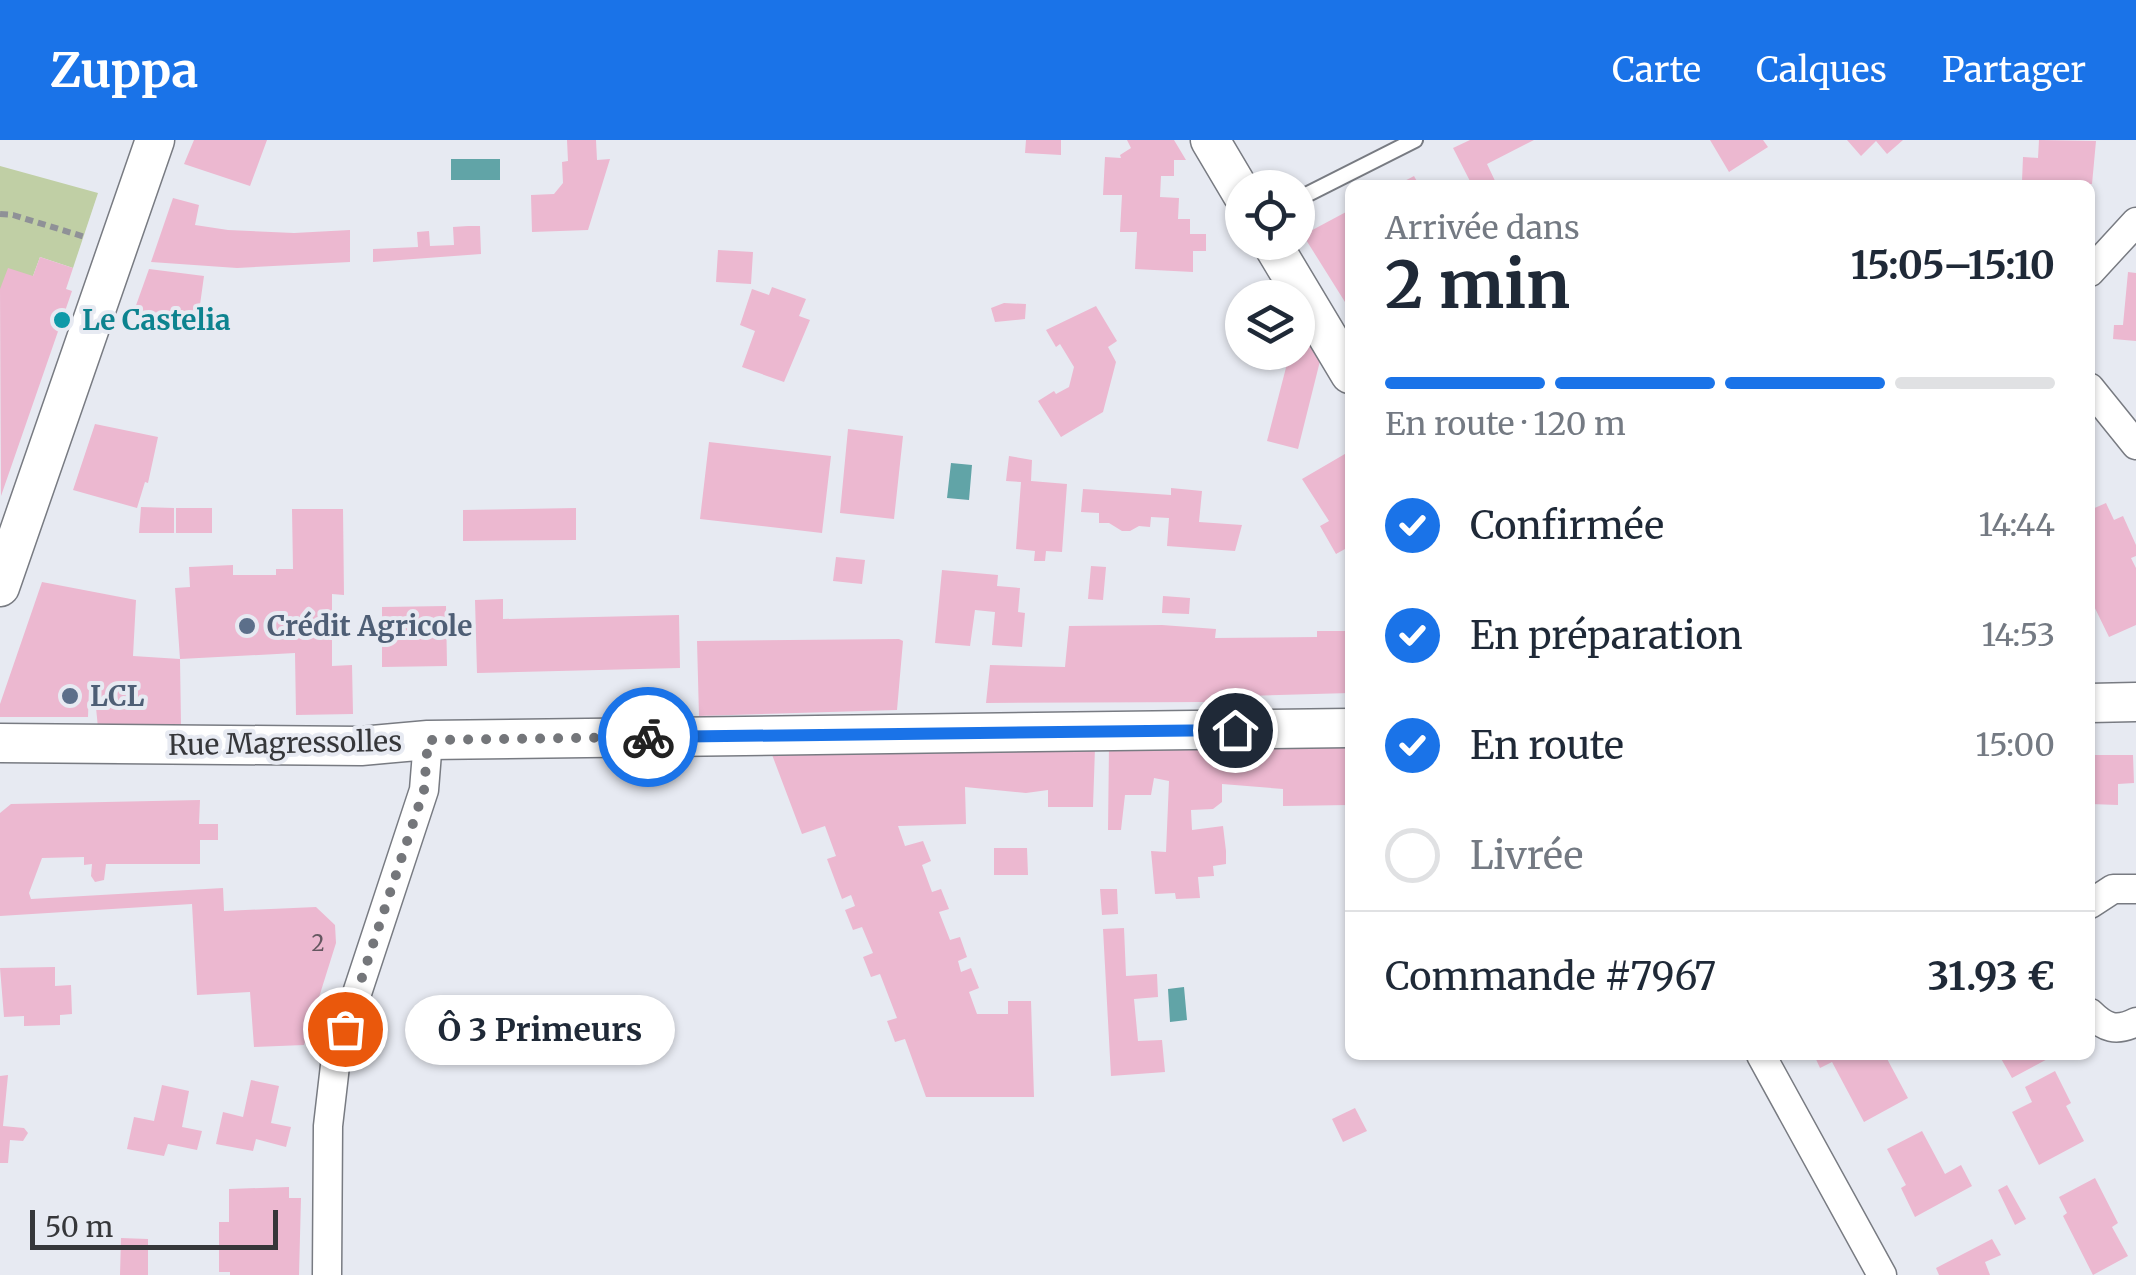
<!DOCTYPE html>
<html lang="fr">
<meta charset="utf-8">
<style>
body{margin:0;font-family:Merriweather,serif;background:#f6f6f7;color:#1f2937;height:100vh;display:flex;flex-direction:column;font-size:38px;white-space:nowrap}
*{box-sizing:border-box;margin:0}
p{font-size:32px;color:#747a83}
.icon{flex:none;width:55px;height:55px;fill:none;stroke:currentColor;stroke-width:2;stroke-linecap:round;stroke-linejoin:round}
.map{position:relative;flex:1;overflow:hidden}
.side{position:absolute;left:1345px;top:40px;width:750px;height:880px;display:flex;flex-direction:column;background:#fff;border-radius:15px;box-shadow:0 2px 8px #0004}
.side>*{flex:none}
.tools{position:absolute;left:1225px;top:30px;display:grid;gap:20px}
.tools a{display:grid;place-items:center;width:90px;height:90px;border-radius:50%;background:#fff;box-shadow:0 2px 8px #0004;font-size:50px}
.scale{position:absolute;left:30px;bottom:25px;width:248px;box-sizing:border-box;padding-left:10px;border:5px solid #36373a;border-top:0;font-size:28px;line-height:35px;white-space:nowrap;color:#36373a;-webkit-text-stroke:8px #e7eaf2;paint-order:stroke}
.pin{position:absolute;display:grid;place-items:center;width:85px;height:85px;color:#fff;margin:-42px;border:5px solid #fff;border-radius:50%;box-shadow:0 2px 10px #0007}
.courier{position:absolute;display:grid;place-items:center;width:100px;height:100px;margin:-50px;border:8px solid #1a73e8;border-radius:50%;background:#fff;color:#222;box-shadow:0 2px 12px #0007}
.bubble{position:absolute;height:70px;border-radius:35px;background:#fff;box-shadow:0 2px 8px #0004;font-size:32px;font-weight:700;line-height:70px;text-align:center}
.overview em{font-style:normal;font-weight:700}
.overview div{display:flex;flex-direction:column-reverse}
.overview{display:flex;align-items:center;justify-content:space-between;height:170px;padding:0 40px}
h1{font-size:65px;font-weight:700;line-height:75px}
.bar{display:grid;grid-template-columns:repeat(4,1fr);gap:15px 10px;align-content:center;height:120px;padding:0 40px}
.bar i{height:12px;border-radius:8px;background:#e0e1e3}
.bar .selected{background:#1a73e8}
.bar p{grid-column:span 4}
.line{display:flex;align-items:center;gap:25px;padding:0 40px;border-top:2px solid #e0e1e3}
.line div{flex:1}
ol{padding:0 40px;list-style:none}
li{display:flex;align-items:center;gap:30px;height:110px}
li p{margin-inline-start:auto}
li .icon{padding:10px;border-radius:50%;background:#1a73e8;color:#fff;stroke-width:4}
li:last-child{color:#747a83}
li i{width:55px;height:55px;border:5px solid #e0e1e3;border-radius:50%}
header{display:flex;align-items:center;gap:60px;box-sizing:border-box;height:140px;padding:0 50px;background:#1a73e8;color:#fff}
header strong{font-size:48px}
nav{display:flex;gap:55px;margin-inline-start:auto;font-size:35px}
.map>svg:first-child{display:block}
.green{fill:#c0cfa5}
.water{fill:#61a4a7}
.building{fill:#ecb8d0}
.lines{fill:none;stroke-linecap:round;stroke-linejoin:round}
.lane-casing{stroke:#787b82;stroke-width:18}
.street-casing{stroke:#787b82;stroke-width:31}
.secondary-casing{stroke:#787b82;stroke-width:41}
.path{stroke:#8f9197;stroke-width:6;stroke-dasharray:8 5;stroke-linecap:butt}
.lane{stroke:#fff;stroke-width:14}
.street{stroke:#fff;stroke-width:28}
.secondary{stroke:#fff;stroke-width:38}
.done{stroke:#74767a;stroke-width:10;stroke-dasharray:0 18}
.route{stroke:#1a73e8;stroke-width:12}
.culture-dot{fill:#0f9aa8;stroke:#e7eaf2;stroke-width:4}
.service-dot{fill:#5c6f8a;stroke:#e7eaf2;stroke-width:4}
.labels{text-anchor:middle;dominant-baseline:central;stroke-width:8;stroke-linejoin:round;paint-order:stroke}
.number-label{font-size:22px;fill:#645760}
.culture-label{font-size:28px;font-weight:bold;fill:#0d838f;stroke:#e7eaf2;text-anchor:start}
.service-label{font-size:28px;font-weight:bold;fill:#4e5e75;stroke:#e7eaf2;text-anchor:start}
.street-label{font-size:28px;fill:#36373a;stroke:#e7eaf2}
</style>
<header>
<strong>Zuppa</strong>
<nav><a>Carte</a><a>Calques</a><a>Partager</a></nav>
</header>
<div class="map">
<svg width="2136" height="1135" viewBox="0 0 2136 1135">
<rect width="100%" height="100%" fill="#e7eaf2"/>
<path class="green" d="M0 26 98 53 73 128 40 117 33 136 0 150Z"/>
<path class="water" d="M451 19H500V40H451Z
M951 323 972 325 969 360 947 358Z
M1184 847 1187 880 1170 882 1168 849Z"/>
<path class="building" d="M194 0H267L250 46 184 24Z
M567 0H596L597 20 610 19 588 90 532 92 531 55 554 54 563 43 562 22 568 21Z
M1026 0H1061V15L1025 13Z
M1127 0H1174L1186 20H1174V36H1161L1160 57 1179 58 1178 79H1190V94H1206V111H1193V132L1135 129 1137 92H1120L1122 55H1103L1105 17 1121 18 1120 15 1131 8Z
M1470 0H1534L1487 24 1497 45H1472L1453 8Z
M1710 0H1763L1768 7 1729 32Z
M1847 0H1903L1887 14 1876 1 1861 16Z
M2039 0 2096 1 2092 44 2036 45 2022 41 2023 17 2038 18Z
M1414 36 1419 45H1397Z
M173 58 199 65 195 85 228 90 294 93 350 90V122L237 128 151 122Z
M1346 72 1350 80V170L1303 95Z
M468 86H480L481 114 373 122V109L418 107 417 92 429 91 430 106 454 105 453 87Z
M718 110 753 112 751 144 716 142Z
M40 117 73 128 66 149 72 151 1 356 0 149 8 128 33 136Z
M149 129 204 136 198 179 134 171Z
M2128 132 2136 133V201L2113 199 2114 185H2123Z
M772 147 806 159 799 176 810 180 784 242 742 227 755 191 740 185 752 149 769 155Z
M1004 163 1026 164 1025 179 995 182 991 168Z
M1096 166 1117 201 1108 207 1116 222 1103 272 1061 297 1038 261 1054 251 1056 254 1069 247 1074 227 1060 204 1056 207 1046 190Z
M1298 202 1316 207 1321 217 1298 309 1267 301 1290 212H1298Z
M95 284 158 297 148 343 145 342 137 368 73 350Z
M848 289 903 296 894 379 840 373Z
M709 302 831 316 822 393 700 379Z
M1350 311V418L1345 409 1336 414 1320 386 1329 381 1302 339Z
M1009 316 1032 320 1031 341 1067 344 1062 412 1046 411 1045 421H1034L1035 411 1016 409 1021 342 1006 341Z
M1171 348 1202 351 1199 382 1242 385 1235 411 1167 406 1169 378 1151 377 1150 387 1139 386 1130 391H1122L1109 383H1099V373L1081 372 1083 349 1171 355Z
M2106 363 2114 380 2123 376 2136 405V416L2131 418 2136 428V485L2109 497 2090 458V370Z
M141 367 174 368V393H139Z
M176 368H212V393H176Z
M576 368V400L463 401V370Z
M292 369H343L344 455 332 454V526L352 525 353 574 296 575 295 513 180 519 175 448 190 447 189 427 233 425V435H276V429H293Z
M836 417 865 420 862 444 833 441Z
M1091 426 1106 427 1103 460 1088 459Z
M942 430 998 435 997 446 1020 448 1018 472 1025 473 1022 507 992 505 995 472 975 470 970 506 935 503Z
M42 442 136 460 133 516 180 519 181 585 98 588 94 547H89L88 577H0V564Z
M1163 456 1190 458 1189 474 1162 473Z
M503 459V479L679 475 680 528 477 533 475 460Z
M446 466 447 526 382 527V467Z
M1162 485 1216 489 1215 498 1317 497V491H1350V553L1210 557V562L986 563 990 525 1065 527 1069 486Z
M899 499 903 501 897 570 699 576 697 501Z
M1350 603V665L1283 666V649L1222 644V662L1213 669 1191 670 1192 690 1223 686 1226 711V724L1213 726 1214 736 1198 737 1200 758 1176 759 1175 753 1155 754 1151 711 1166 712 1169 641 1154 638 1151 655H1125L1121 690H1108L1109 606Z
M1050 607 1095 608 1093 667H1048V650L1026 653 965 647 966 684 898 686 905 706 923 701 931 721 922 725 932 752 941 749 949 769 939 772 950 800 960 797 967 817 958 821 961 832 971 828 979 848 969 852 977 874H1008V861H1031L1034 957H926L905 899 895 902 887 881 897 878 880 834 871 837 863 817 873 813 862 787 853 790 845 770 855 766 851 755 842 759 827 719 836 716 825 686 802 694 771 612H1025L1050 611Z
M2090 615H2133L2134 643 2118 644V665L2090 664Z
M200 660 199 684H218V700H200V724H106L104 740 95 742 91 736 92 724 84 725V717L42 718 29 753 31 759 223 748 224 771 316 767 335 785 336 803 304 905 254 907 250 852 197 855 192 764 0 776V673L11 664Z
M994 708H1027L1028 735H994Z
M1100 749H1117L1118 774 1102 775Z
M1124 788 1126 836 1157 834 1158 857 1134 859 1138 901 1162 900 1165 932 1111 936 1103 789Z
M55 827V846L71 845 72 874 60 875V885L24 886V876L4 877 0 828Z
M1814 915H1885L1908 958 1864 982 1832 922 1820 928Z
M1999 915H2055L2012 938Z
M2055 931 2071 963 2066 966 2084 1001 2039 1025 2012 972 2032 962 2025 947Z
M8 935 3 986 24 988 28 993 23 1001 10 1000 8 1023H0V936Z
M251 940 279 946 271 983 291 987 286 1007 256 999 253 1011 216 1004 223 972 243 977Z
M162 945 189 951 182 987 202 991 197 1010 168 1004 164 1016 127 1009 134 977 154 981Z
M1355 968 1367 991 1343 1002 1332 979Z
M1922 991 1945 1034 1961 1025 1972 1046 1915 1077 1901 1048 1906 1045 1887 1009Z
M2095 1038 2118 1083 2112 1087 2128 1116 2093 1135 2063 1076 2067 1073 2059 1057Z
M2007 1045 2026 1079 2015 1085 1998 1050Z
M289 1047V1058H301L299 1135H230V1132H219V1082H229V1049Z
M121 1098 148 1099V1135H120Z
M1992 1099 2001 1115 1985 1122 1990 1135H1939L1936 1128Z"/>
<g class="lines">
<g class="lane-casing">
<path id="lane" d="M1298 59 1415 0"/>
</g>
<g class="street-casing">
<path id="street" d="M2090 132 2136 82
M2090 248 2136 305
M2090 764 2113 749H2136
M2090 873C2105 888 2116 892 2136 882
M1761 915 1882 1135
M327 1135 328 986 336 917 424 650 428 600"/>
</g>
<g class="secondary-casing">
<path id="secondary" d="M1210 0 1242 54
M1271 102 1350 234
M0 447 155 0
M2090 563 2136 562
M0 603 361 606 428 600 1350 588"/>
</g>
<path class="path" d="M0 74 13 75 85 97"/>
<use href="#lane" class="lane"/>
<use href="#street" class="street"/>
<use href="#secondary" class="secondary"/>
</g>
<g class="lines">
<path class="done" d="M345 889 424 650 428 600 648 597"/>
<path class="route" d="M648 597 1235 590"/>
</g>
<circle class="culture-dot" cx="62" cy="180" r="10"/>
<g class="service-dot">
<circle cx="247" cy="486" r="10"/>
<circle cx="70" cy="556" r="10"/>
</g>
<g class="labels">
<g class="number-label">
<text x="318" y="803">2</text>
</g>
<g class="culture-label">
<text x="82" y="180">Le Castelia</text>
</g>
<g class="service-label">
<text x="267" y="486">Crédit Agricole</text>
<text x="90" y="556">LCL</text>
</g>
<g class="street-label">
<text transform="translate(285 603) rotate(-1)">Rue Magressolles</text>
</g>
</g>
</svg>
<div class="tools">
<a><svg class="icon" aria-label="locate" viewBox="0 0 24 24"><circle cx="12" cy="12" r="6"/><path d="M12 2v4M12 18v4M2 12h4M18 12h4"/></svg></a>
<a><svg class="icon" aria-label="layers" viewBox="0 0 24 24"><path d="M12 4l9 5-9 5-9-5zM3 14l9 5 9-5"/></svg></a>
</div>
<div class="scale">50 m</div>
<div class="pin" style="left:345px;top:889px;background:#ea580c"><svg class="icon" aria-label="bag" viewBox="0 0 24 24"><path d="M5 8h14l-1 12H6zM9 8a3 3 0 0 1 6 0"/></svg></div>
<div class="pin" style="left:1235px;top:590px;background:#1f2937"><svg class="icon" aria-label="home" viewBox="0 0 24 24"><path d="M3 11l9-7 9 7M6 9v11h12V9"/></svg></div>
<div class="courier" style="left:648px;top:597px"><svg class="icon" aria-label="bike" viewBox="0 0 24 24"><circle cx="6" cy="16" r="4"/><circle cx="18" cy="16" r="4"/><path d="M6 16l4-8h5l3 8M10 8l3 8H6M13 5h3"/></svg></div>
<div class="bubble" style="left:405px;top:855px;width:270px">Ô 3 Primeurs</div>
<section class="side">
<div class="overview"><div><h1>2 min</h1><p>Arrivée dans</p></div><em>15:05–15:10</em></div>
<div class="bar"><i class="selected"></i><i class="selected"></i><i class="selected"></i><i></i><p>En route · 120 m</p></div>
<ol>
<li><svg class="icon" aria-label="check" viewBox="0 0 24 24"><path d="M5 12l5 5 9-10"/></svg>Confirmée<p>14:44</p></li>
<li><svg class="icon" aria-label="check" viewBox="0 0 24 24"><path d="M5 12l5 5 9-10"/></svg>En préparation<p>14:53</p></li>
<li><svg class="icon" aria-label="check" viewBox="0 0 24 24"><path d="M5 12l5 5 9-10"/></svg>En route<p>15:00</p></li>
<li><i></i>Livrée</li>
</ol>
<div class="line" style="height:130px"><div>Commande #7967</div><b>31.93 €</b></div>
</section>
</div>
